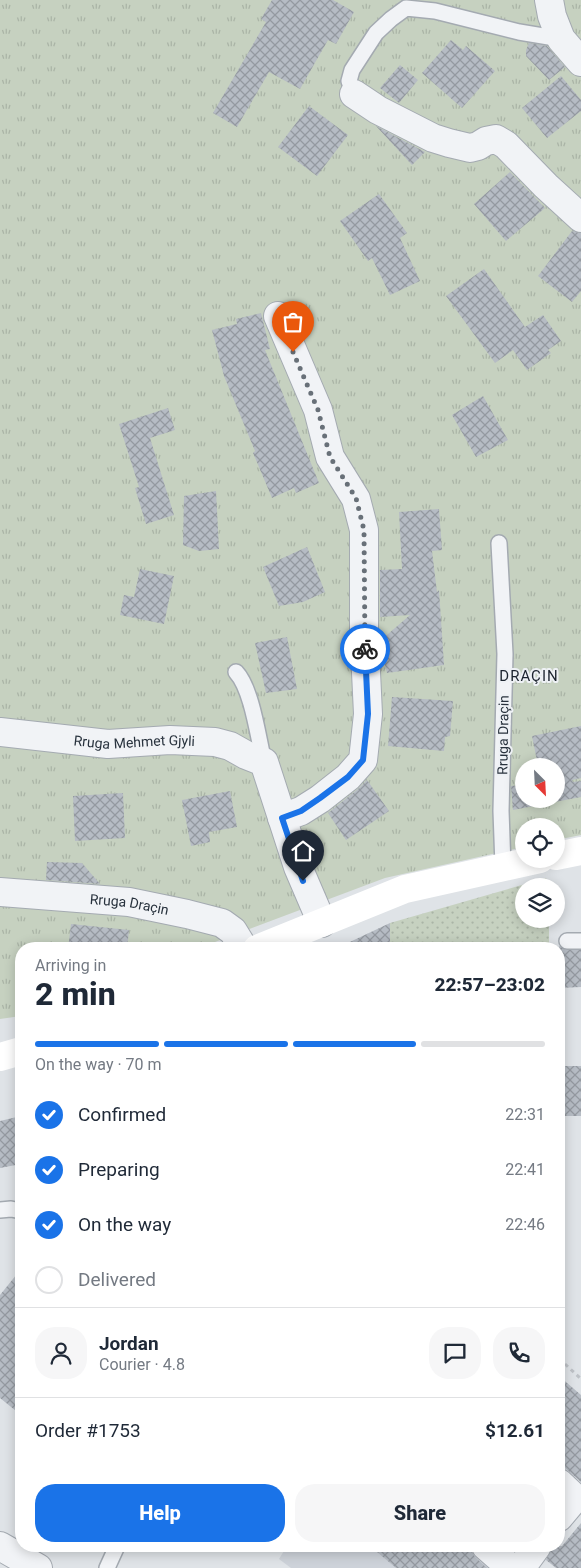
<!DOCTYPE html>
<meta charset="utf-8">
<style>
body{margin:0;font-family:Roboto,sans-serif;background:#f6f6f7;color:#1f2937;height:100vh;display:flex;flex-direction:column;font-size:19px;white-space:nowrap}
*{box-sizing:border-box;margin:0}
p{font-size:16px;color:#747a83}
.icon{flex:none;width:28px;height:28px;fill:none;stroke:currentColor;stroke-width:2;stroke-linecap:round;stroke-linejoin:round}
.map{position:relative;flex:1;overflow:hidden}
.details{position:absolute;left:15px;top:942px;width:550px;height:610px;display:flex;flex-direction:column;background:#fff;border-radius:20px;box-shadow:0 2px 12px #0003}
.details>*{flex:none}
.needle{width:32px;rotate:156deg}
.tools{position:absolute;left:515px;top:758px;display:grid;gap:10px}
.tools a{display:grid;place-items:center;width:50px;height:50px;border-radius:50%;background:#fff;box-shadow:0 2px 12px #0003;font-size:25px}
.pin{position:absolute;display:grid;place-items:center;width:42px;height:42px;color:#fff;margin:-51px -21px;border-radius:50% 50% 50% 0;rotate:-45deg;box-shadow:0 0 5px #0007}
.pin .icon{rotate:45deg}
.courier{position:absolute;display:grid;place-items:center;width:50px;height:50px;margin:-25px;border:4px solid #1a73e8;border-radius:50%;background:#fff;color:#222;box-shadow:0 1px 6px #0007}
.headline em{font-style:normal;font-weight:800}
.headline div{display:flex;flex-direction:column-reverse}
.headline{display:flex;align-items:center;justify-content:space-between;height:85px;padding:0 20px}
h1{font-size:32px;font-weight:800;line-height:38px}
.bar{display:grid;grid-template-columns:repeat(4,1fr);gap:8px 5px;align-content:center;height:60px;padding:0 20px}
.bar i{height:6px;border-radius:4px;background:#e0e1e3}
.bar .selected{background:#1a73e8}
.bar p{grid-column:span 4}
.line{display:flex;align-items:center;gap:12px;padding:0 20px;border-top:1px solid #e0e1e3}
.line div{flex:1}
.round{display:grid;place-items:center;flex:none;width:52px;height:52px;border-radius:20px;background:#f6f6f7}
ol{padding:0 20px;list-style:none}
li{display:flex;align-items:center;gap:15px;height:55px}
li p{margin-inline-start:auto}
li .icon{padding:5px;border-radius:50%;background:#1a73e8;color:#fff;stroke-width:4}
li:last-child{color:#747a83}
li i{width:28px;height:28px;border:2px solid #e0e1e3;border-radius:50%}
.action{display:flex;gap:10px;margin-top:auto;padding:10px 20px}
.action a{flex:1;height:58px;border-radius:20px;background:#1a73e8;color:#fff;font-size:20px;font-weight:800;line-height:58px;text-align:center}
.action a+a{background:#f6f6f7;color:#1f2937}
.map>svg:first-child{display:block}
.built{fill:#cdd2d9}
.grass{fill:url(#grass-dots)}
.park{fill:url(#park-tufts);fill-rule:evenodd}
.building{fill:url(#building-cross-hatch)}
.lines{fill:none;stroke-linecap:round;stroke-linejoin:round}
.lane-casing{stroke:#a4aab1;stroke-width:18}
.street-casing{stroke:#a4aab1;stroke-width:30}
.path{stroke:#bdc1c6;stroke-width:3;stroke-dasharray:4 4;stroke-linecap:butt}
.lane{stroke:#f1f3f6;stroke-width:15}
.street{stroke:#f1f3f6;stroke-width:28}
.secondary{stroke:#fff;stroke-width:28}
.done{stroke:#687078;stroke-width:5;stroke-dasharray:0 9}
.route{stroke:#1a73e8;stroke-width:6}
.labels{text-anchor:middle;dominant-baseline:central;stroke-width:4;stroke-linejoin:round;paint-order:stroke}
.street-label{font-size:14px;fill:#28323d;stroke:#eef1f5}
.neighbourhood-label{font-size:15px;letter-spacing:1px;fill:#1b232e;stroke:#eef1f5}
</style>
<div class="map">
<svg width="581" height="1568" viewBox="0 0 581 1568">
<defs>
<pattern id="grass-dots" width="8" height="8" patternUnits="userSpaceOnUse" patternTransform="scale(1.25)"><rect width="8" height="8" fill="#c6d1c0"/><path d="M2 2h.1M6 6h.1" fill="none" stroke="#aab4a6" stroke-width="1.8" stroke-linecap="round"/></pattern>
<pattern id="park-tufts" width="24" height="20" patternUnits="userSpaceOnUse" patternTransform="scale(1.25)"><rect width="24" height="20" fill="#c6d1c0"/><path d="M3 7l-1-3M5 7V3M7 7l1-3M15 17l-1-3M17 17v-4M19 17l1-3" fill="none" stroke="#aab4a6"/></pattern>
<pattern id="building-cross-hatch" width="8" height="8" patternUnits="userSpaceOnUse" patternTransform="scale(1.25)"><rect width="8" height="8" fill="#b6bcc4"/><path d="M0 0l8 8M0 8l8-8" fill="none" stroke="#9499a0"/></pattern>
</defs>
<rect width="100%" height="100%" fill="#dfe3e7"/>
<path class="built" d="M287 1546H477L500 1568H291L279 1559Z"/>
<path class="grass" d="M546 878 548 886H524V919H549V949H390V923Z"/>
<path class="park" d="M0 0H581V835L556 840V826H524V847L385 878 215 942 201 949H21V1016L0 1019ZM524 766H556V799H524Z"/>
<path class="building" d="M272 0H333L354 12 336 44 328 40 300 89 269 72 237 127 213 113 266 22 261 19Z
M451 40 463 50 466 46 495 71 462 108 422 73Z
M529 43 547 46 565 67 549 80 526 56V50Z
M400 65 418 80 399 103 380 88Z
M561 76 581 100V111L547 138 522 108Z
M309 106 348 135 317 176 278 147Z
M376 126 425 152 412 165Z
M510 172 545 208 506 241 474 204Z
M379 194 407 233 400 238 420 281 390 295 372 258 368 261 340 221Z
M572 231 581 233V291L572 302 538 276Z
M484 269 525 327 543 315 561 341 548 350 551 353 527 370 513 350 495 363 446 296Z
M261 313 270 349 265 350 319 483 296 493 294 488 272 498 253 453 255 451 224 376 212 330 237 324 236 319Z
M483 396 508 440 476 457 452 415Z
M168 408 175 430 150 438 174 515 146 524 135 488 139 487 119 424Z
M216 491 219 549 199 551 183 545 184 496Z
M439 509 442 550 432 551 437 592 439 590 444 665 387 673 385 665 381 660 380 641 410 615 380 617V570L402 569 399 512Z
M307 547 325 592 303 602 279 606 263 567Z
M140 569 174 576 164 624 120 615 124 595 134 597Z
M287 637 297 689 266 693 255 643Z
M392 697 453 701 450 736 445 737 444 751 388 746Z
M581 726V778L572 780 573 782 581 781V797L513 810 511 786 524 785V799H556V766H538L532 736Z
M367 780 389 811 346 840 328 813 358 789Z
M230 791 237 827 209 832 210 842 191 846 182 800Z
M123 793 125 838 75 841 73 796Z
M47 862 82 863 100 884 46 880Z
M390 923V949H335Z
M71 924 129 930 127 949H68Z
M559 946 567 950H581V987L559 988Z
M559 1066H581V1116H559Z
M21 1116V1164L0 1168V1121Z
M21 1269V1415L0 1398V1295Z
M559 1376 581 1395V1482L559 1463Z
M581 1523V1568H556L546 1560 552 1546H562Z
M370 1546H471V1551L475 1557 487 1568H396Z"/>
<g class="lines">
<g class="lane-casing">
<path id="lane" d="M354 94 349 81 352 70 376 33 391 19 406 8 435 11 519 32 561 39
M499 543 505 654 501 811 503 866
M236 672C252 689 258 737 264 762
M567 941H581
M0 1210 11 1209 21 1211
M107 1568 117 1546"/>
</g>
<g class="street-casing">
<g id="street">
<path d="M549 0 552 16 561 39 581 62"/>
<path d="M354 94 378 110 433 138 449 143 470 148 478 146 486 141 496 139 506 145 546 186 581 218"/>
<path d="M278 316 318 410 330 457 356 499 364 530V630L368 714 363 760 348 777 320 799 301 811 282 818"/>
<path id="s1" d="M0 732 108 744 170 740 215 742 230 746 246 755 264 762 298 867 322 923"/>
<path id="s2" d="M0 892 129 902 187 914 222 923 233 931 244 949"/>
<path d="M559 1483 575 1498 559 1517"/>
<path d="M0 1546 38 1568"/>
<path d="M486 1546 511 1568"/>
<path d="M521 1568 537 1546"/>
</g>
</g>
<path class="path" d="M565 1364 581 1379"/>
<use href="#lane" class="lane"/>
<use href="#street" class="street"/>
<path class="secondary" d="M556 856 581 851
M257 949 405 889 540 859
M0 1057 21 1051"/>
</g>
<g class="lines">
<path class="done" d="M293 352 318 410 330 457 356 498 364 530 365 649"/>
<path class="route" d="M303 881 282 818 301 811 320 798 348 777 363 760 368 714 365 649"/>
</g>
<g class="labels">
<g class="street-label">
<text transform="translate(503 735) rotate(-89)">Rruga Draçin</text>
<text stroke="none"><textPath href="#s1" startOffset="135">Rruga Mehmet Gjyli</textPath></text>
<text stroke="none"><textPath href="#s2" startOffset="130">Rruga Draçin</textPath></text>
</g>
<g class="neighbourhood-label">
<text x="529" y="676">DRAÇIN</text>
</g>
</g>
</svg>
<div class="tools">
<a><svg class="needle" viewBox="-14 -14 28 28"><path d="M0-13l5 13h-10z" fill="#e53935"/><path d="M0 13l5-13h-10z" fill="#747a83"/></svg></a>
<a><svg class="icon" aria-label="locate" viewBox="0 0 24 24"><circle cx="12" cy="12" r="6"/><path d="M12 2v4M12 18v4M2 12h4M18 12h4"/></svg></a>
<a><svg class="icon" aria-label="layers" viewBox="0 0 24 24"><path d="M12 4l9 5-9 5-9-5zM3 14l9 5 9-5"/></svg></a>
</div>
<div class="pin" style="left:293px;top:352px;background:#ea580c"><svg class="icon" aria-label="bag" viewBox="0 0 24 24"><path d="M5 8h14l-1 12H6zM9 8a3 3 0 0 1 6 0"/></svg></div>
<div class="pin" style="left:303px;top:881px;background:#1f2937"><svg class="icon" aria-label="home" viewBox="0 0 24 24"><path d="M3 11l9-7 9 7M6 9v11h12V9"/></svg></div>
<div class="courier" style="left:365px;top:649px"><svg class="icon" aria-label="bike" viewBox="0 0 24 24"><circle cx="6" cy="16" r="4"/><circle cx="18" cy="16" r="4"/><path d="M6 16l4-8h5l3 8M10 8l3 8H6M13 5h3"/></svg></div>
<section class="details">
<div class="headline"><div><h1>2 min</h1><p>Arriving in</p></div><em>22:57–23:02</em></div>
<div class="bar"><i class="selected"></i><i class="selected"></i><i class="selected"></i><i></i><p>On the way · 70 m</p></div>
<ol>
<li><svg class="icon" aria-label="check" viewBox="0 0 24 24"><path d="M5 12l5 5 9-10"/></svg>Confirmed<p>22:31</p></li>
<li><svg class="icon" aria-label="check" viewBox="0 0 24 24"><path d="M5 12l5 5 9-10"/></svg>Preparing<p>22:41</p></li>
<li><svg class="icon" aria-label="check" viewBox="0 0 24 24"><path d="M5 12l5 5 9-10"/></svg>On the way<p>22:46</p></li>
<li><i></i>Delivered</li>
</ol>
<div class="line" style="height:90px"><a class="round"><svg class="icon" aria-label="person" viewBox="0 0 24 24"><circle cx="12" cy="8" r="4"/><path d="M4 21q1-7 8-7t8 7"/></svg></a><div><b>Jordan</b><p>Courier · 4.8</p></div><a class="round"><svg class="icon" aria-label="chat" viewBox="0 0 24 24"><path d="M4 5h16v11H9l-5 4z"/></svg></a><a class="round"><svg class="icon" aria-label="phone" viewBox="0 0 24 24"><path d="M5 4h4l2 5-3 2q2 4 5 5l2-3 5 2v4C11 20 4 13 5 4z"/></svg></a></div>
<div class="line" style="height:65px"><div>Order #1753</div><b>$12.61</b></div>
<div class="action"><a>Help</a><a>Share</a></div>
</section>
</div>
